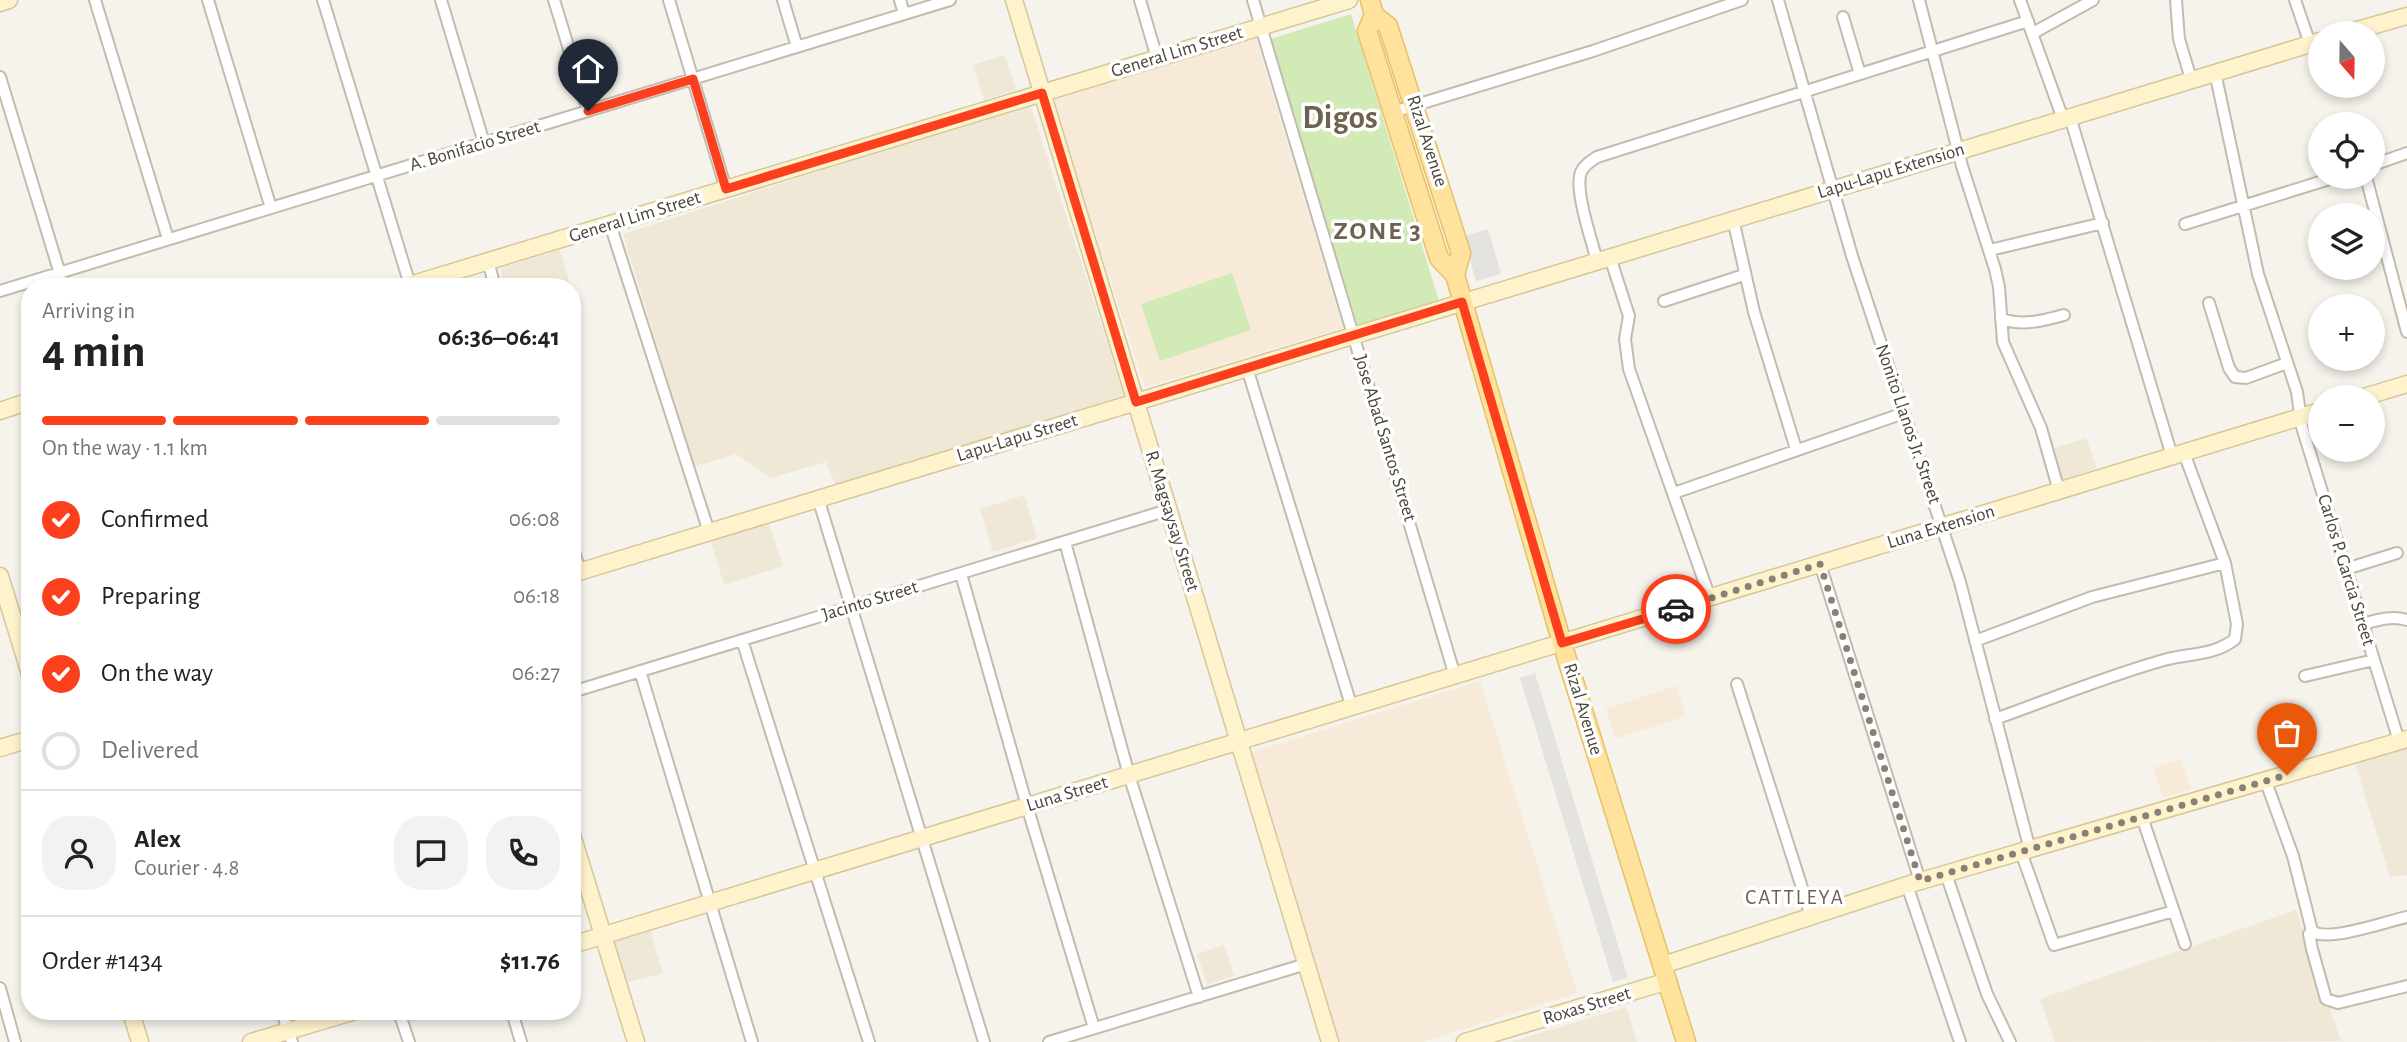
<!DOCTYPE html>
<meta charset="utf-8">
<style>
body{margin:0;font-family:"Alegreya Sans",sans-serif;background:#f2f2f2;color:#222;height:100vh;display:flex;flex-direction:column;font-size:26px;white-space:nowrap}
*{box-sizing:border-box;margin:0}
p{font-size:23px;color:#767676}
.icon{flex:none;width:38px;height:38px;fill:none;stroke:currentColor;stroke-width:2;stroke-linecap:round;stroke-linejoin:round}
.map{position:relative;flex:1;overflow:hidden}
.details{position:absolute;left:21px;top:278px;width:560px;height:742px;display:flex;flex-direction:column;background:#fff;border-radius:28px;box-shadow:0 4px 10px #0003}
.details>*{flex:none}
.needle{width:46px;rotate:160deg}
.tools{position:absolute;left:2308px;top:21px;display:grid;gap:14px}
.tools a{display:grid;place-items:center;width:77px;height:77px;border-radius:50%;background:#fff;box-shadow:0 4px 10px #0003;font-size:35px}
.pin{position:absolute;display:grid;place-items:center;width:60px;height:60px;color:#fff;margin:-72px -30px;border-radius:50% 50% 50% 0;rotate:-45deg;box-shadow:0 0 7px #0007}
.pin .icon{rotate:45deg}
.courier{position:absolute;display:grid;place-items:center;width:70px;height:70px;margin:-35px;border:5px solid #fc3f1d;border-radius:50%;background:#fff;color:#222;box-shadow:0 2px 9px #0007}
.overview em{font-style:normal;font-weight:600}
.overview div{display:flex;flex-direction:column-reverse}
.overview{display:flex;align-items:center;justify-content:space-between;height:119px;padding:0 21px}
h1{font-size:46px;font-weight:600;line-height:52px}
.bar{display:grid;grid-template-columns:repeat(4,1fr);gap:10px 7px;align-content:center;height:84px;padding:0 21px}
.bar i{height:9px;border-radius:5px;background:#e0e0e0}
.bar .current{background:#fc3f1d}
.bar p{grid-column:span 4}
.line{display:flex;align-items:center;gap:18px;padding:0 21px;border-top:2px solid #e0e0e0}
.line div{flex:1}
.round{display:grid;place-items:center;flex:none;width:74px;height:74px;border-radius:28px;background:#f2f2f2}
ol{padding:0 21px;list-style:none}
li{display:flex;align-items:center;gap:21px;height:77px}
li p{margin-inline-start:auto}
li .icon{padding:7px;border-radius:50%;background:#fc3f1d;color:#fff;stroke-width:4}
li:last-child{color:#767676}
li i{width:38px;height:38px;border:4px solid #e0e0e0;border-radius:50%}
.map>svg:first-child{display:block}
.commercial{fill:#f7ead8}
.education{fill:#efe8d6}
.green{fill:#d2eab5}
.parking{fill:#e5e3e0}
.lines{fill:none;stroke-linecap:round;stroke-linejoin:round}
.street-casing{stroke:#c2bbae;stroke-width:14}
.secondary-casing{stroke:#d6c79b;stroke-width:19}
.primary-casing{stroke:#e6c16a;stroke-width:21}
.street{stroke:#fff;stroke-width:10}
.secondary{stroke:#fff3cd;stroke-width:16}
.primary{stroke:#ffe39c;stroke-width:18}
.done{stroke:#878178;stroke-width:7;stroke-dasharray:0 12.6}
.route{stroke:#fc3f1d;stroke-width:9}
.labels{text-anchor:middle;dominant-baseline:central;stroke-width:7;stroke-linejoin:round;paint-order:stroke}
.street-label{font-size:19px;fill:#4b4439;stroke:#fff}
.neighbourhood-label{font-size:21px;letter-spacing:2px;fill:#6e6250;stroke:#fff}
.district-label{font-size:26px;font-weight:bold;letter-spacing:2px;fill:#6e6250;stroke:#fff}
.town-label{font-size:33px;font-weight:bold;fill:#6e6250;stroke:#fff}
</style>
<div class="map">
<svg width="2407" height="1042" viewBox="0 0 2407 1042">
<rect width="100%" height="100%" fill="#f6f3ec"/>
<path class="commercial" d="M1255 37 1343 328 1145 387 1053 104 1057 96Z
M1480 681 1577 993 1423 1042H1339L1252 752Z
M1676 686 1686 716 1615 739 1606 709Z
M2181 759 2191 789 2163 798 2153 768Z"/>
<path class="education" d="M1005 55 1016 90 984 100 973 65Z
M1030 104 1124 395 836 486 826 462 771 478 736 454 694 467 623 234Z
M560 250 571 287H506L500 268Z
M2086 438 2097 468 2063 480 2052 449Z
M1024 495 1037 538 993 552 980 509Z
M768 520 783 566 724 585 710 538Z
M2407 744V875L2390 877 2354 760Z
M2296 910 2341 1041 2055 1042 2040 999Z
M650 929 663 973 626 983 614 940Z
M1224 945 1234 976 1207 985 1197 954Z
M1626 1007 1637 1042H1511Z"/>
<path class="green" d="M1351 14 1439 301 1358 326 1270 39Z
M1232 273 1251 330 1160 361 1141 304Z"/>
<path class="parking" d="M1488 229 1501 274 1476 281 1463 236Z
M1535 673 1628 978 1613 982 1520 678Z"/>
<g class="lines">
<g class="street-casing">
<path id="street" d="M95 0 168 239
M208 0 271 208
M323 0 410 285
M441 0 484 143
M554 0 588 111
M669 0 726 189
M783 0 797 47
M900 0 904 14
M1140 0 1157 58
M1253 0 1455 676
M1778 0 1852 256 1960 582 2030 850
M1919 0 1962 166 1995 269 1999 287 2003 342 2041 428 2059 491
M2020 0 2063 119
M2176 0 2179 39 2191 79
M2295 0 2310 44
M1843 17 1860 74
M2033 33 2093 0
M2215 72 2258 274 2297 392 2302 427 2399 741
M0 77 64 287
M1393 112 1593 51 1742 0
M2070 117 2172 456
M2373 165 2407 153
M2366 177 2407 332
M1733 219 1754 312 1796 449
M610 224 709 532
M2185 224 2336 177
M1990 250 2103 223
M1610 257 1629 316 1625 339 1629 369 1710 598
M488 261 495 287
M1597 261C1592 241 1574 190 1581 172 1584 165 1591 161 1597 157L2028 21
M0 291 950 0
M1664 301 1744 275
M2209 303 2229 368 2235 377 2246 378 2287 363
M2001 319C2023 326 2042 321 2064 315
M1247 368 1352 708
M1674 493 1904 413
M818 498 984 1042
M1065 542 1129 775 1199 997
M572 545 580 571
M1820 564 1920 881
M2346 569 2397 553
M961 574 1027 806 1094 1028
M2363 624C2377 620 2393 615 2407 620
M742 640 869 1042
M1975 641 2092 597 2225 563
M640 671 752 1042
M2305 676 2374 660
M1737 684 1811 916
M572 692 1168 510
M1995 719C2051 699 2107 676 2164 660 2188 653 2214 656 2235 639L2237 624 2225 563 2184 453
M2266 782 2293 856 2312 931 2309 934 2312 949 2326 999 2338 1003 2407 986
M2142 817 2185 944
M2021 852 2054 945 2174 911
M1946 874 1987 994 2010 1042
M1907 885 1960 1042
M2312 931C2327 943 2387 921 2407 917
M0 988 15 1042
M282 1012 292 1042
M399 1012 409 1042
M512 1012 521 1042
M1049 1042 1306 964"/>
</g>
<g class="secondary-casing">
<path id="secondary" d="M1014 0 1330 1042
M0 3 9 0
M2347 33 2407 16
M403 287 1349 0
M2364 397 2407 384
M0 411 30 401
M572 574 2320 41
M0 576 30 674
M0 748 30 739
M572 835 636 1042
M572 945 2320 411
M1663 965 1907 885 2407 739
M131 1012 140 1042
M251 1042 352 1012
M1465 1042 1668 981"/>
</g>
<g class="primary-casing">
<path id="primary" d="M1370 0 1374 15 1388 26 1461 253 1455 275
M1374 15 1367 31 1439 258 1455 275 1562 643 1686 1042"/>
</g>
<use href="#street" class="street"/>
<use href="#secondary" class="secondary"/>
<use href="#primary" class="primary"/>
</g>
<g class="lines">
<path class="done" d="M1676 609 1820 564 1920 881 2287 775"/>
<path class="route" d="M588 111 693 79 726 189 1042 93 1136 402 1462 302 1562 643 1676 609"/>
</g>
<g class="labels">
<g class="street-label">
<text transform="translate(1177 52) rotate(-17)">General Lim Street</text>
<text transform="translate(1427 141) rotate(72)">Rizal Avenue</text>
<text transform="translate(475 146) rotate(-17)">A. Bonifacio Street</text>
<text transform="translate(1891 171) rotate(-17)">Lapu-Lapu Extension</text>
<text transform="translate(635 217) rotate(-17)">General Lim Street</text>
<text transform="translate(1908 424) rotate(71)">Nonito Llanos Jr. Street</text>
<text transform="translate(1017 438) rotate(-17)">Lapu-Lapu Street</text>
<text transform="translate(1385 438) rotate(73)">Jose Abad Santos Street</text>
<text transform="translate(1172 521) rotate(73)">R. Magsaysay Street</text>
<text transform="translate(1941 527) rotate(-17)">Luna Extension</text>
<text transform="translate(2346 570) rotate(73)">Carlos P. Garcia Street</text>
<text transform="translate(870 601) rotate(-17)">Jacinto Street</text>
<text transform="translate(1583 709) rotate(73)">Rizal Avenue</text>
<text transform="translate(1067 794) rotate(-17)">Luna Street</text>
<text transform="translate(1587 1006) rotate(-17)">Roxas Street</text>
</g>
<g class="neighbourhood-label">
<text x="1795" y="897">CATTLEYA</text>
</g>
<g class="district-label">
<text x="1378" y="231">ZONE 3</text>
</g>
<g class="town-label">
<text x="1340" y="118">Digos</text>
</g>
</g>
</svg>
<div class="tools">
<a><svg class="needle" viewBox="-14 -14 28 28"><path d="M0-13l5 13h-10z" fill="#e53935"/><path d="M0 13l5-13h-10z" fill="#767676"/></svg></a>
<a><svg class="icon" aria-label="locate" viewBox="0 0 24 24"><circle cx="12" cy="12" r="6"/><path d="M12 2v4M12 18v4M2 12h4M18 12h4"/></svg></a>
<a><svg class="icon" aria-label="layers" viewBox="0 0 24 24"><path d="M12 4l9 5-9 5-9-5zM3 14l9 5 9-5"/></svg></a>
<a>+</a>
<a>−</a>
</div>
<div class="pin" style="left:2287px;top:775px;background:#ea580c"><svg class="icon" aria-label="bag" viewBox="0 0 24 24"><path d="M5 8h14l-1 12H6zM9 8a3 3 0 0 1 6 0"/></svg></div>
<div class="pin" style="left:588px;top:111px;background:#1f2937"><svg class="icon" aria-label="home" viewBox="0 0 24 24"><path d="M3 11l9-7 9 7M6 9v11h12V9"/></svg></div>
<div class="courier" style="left:1676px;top:609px"><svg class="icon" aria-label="car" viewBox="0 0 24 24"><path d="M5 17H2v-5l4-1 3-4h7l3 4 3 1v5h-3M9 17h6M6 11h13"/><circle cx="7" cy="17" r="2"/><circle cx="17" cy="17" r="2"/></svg></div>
<section class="details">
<div class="overview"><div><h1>4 min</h1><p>Arriving in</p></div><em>06:36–06:41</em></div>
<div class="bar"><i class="current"></i><i class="current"></i><i class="current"></i><i></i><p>On the way · 1.1 km</p></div>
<ol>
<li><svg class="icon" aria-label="check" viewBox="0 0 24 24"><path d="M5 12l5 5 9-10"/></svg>Confirmed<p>06:08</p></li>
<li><svg class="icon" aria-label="check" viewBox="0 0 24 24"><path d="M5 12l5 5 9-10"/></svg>Preparing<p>06:18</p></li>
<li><svg class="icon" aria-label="check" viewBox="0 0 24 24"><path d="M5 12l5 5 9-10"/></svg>On the way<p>06:27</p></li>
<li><i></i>Delivered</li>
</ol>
<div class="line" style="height:126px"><a class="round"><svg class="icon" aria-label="person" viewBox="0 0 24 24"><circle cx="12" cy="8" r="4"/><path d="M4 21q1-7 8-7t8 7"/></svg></a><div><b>Alex</b><p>Courier · 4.8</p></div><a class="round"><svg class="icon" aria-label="chat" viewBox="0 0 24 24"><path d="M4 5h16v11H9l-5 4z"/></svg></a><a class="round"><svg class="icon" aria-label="phone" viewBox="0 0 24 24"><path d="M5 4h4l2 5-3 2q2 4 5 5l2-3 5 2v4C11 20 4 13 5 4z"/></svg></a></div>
<div class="line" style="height:91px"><div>Order #1434</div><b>$11.76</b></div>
</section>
</div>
